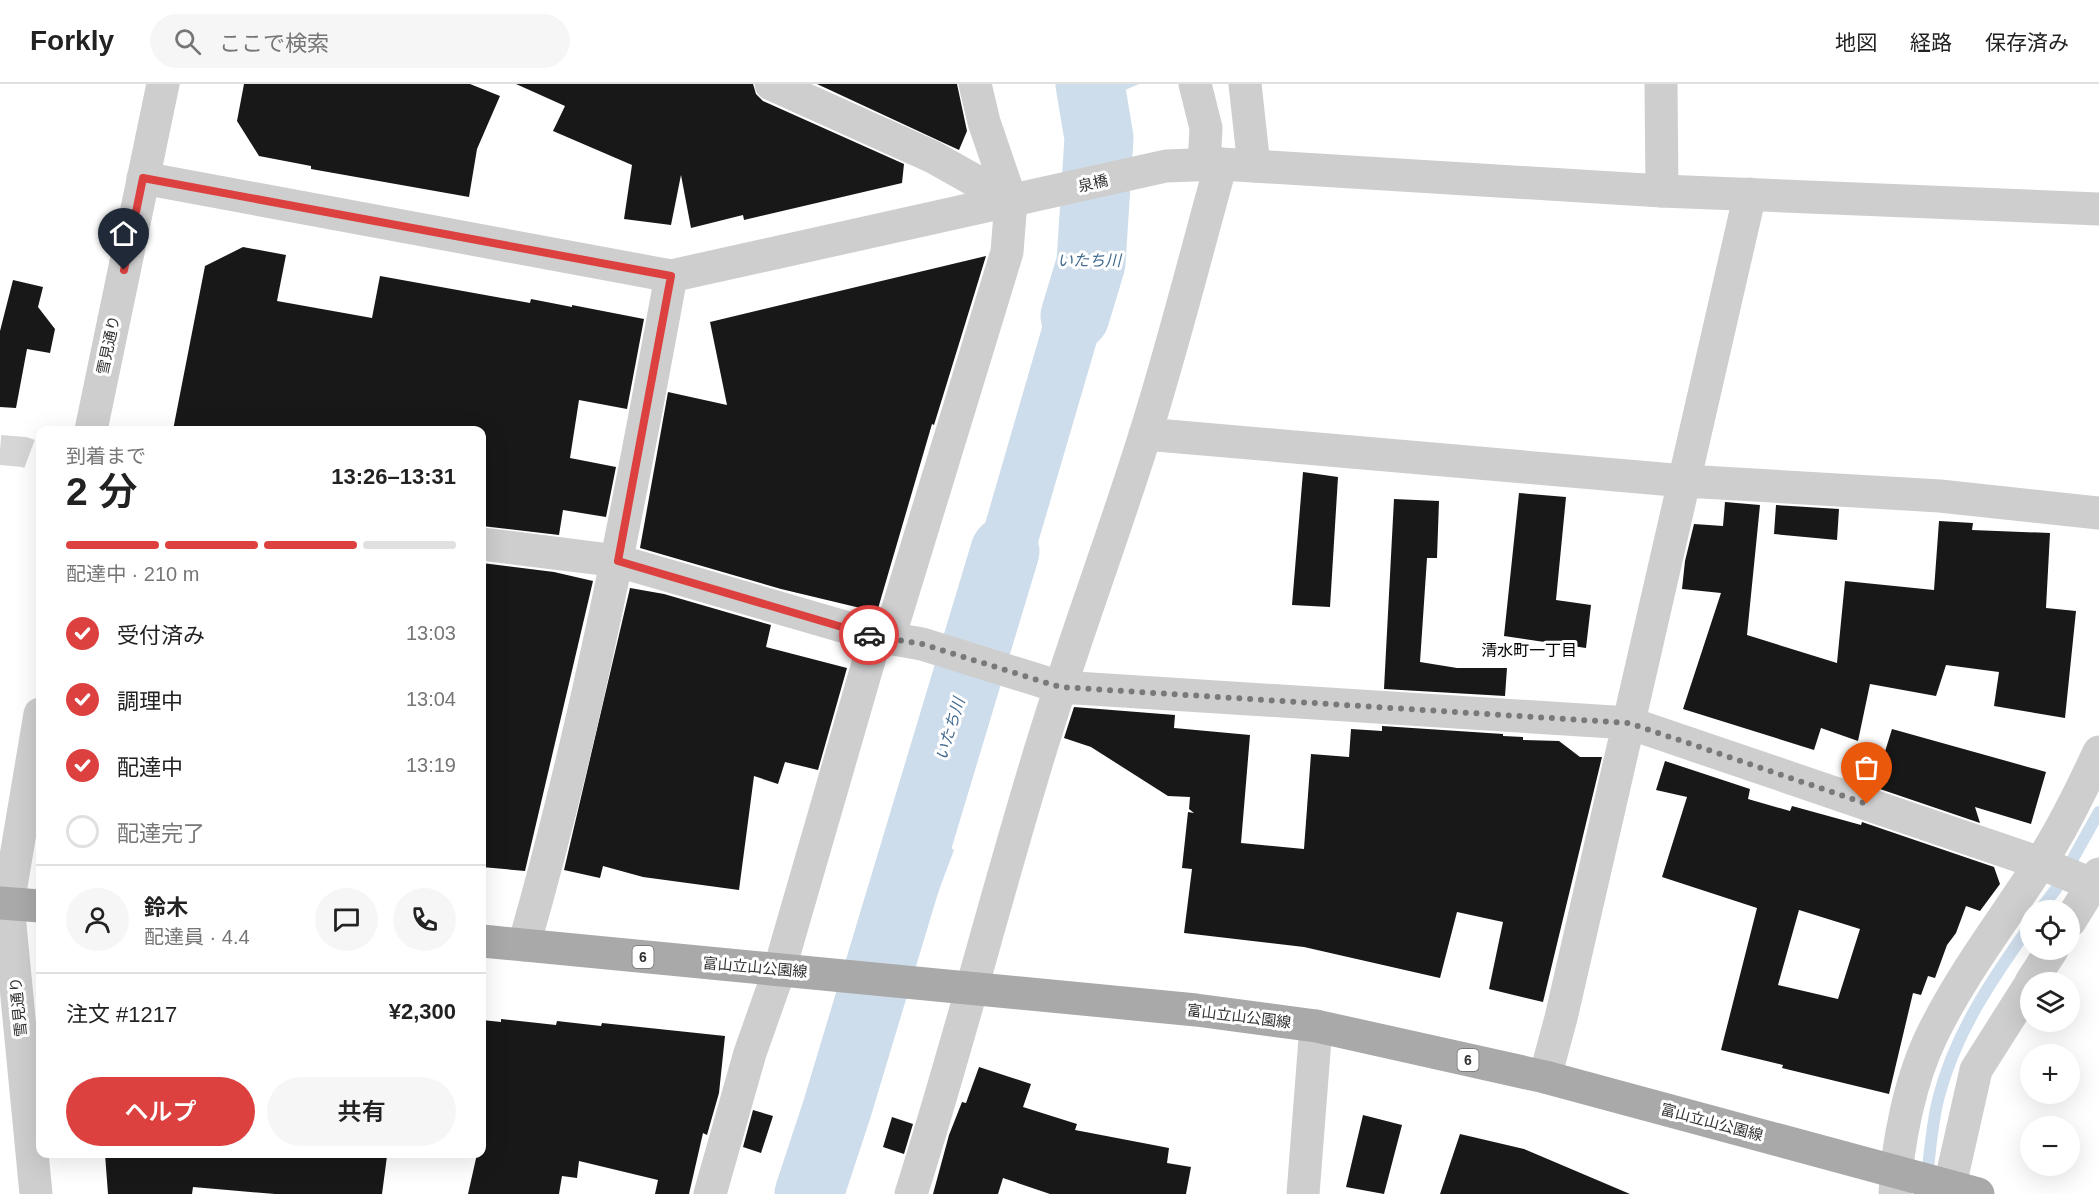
<!DOCTYPE html>
<html lang="ja">
<meta charset="utf-8">
<style>
body{margin:0;font-family:Helvetica,"Noto Sans JP",sans-serif;background:#f6f6f6;color:#222;height:100vh;display:flex;flex-direction:column;font-size:22px;white-space:nowrap}
*{box-sizing:border-box;margin:0}
p{font-size:20px;color:#767676}
.icon{flex:none;width:33px;height:33px;fill:none;stroke:currentColor;stroke-width:2;stroke-linecap:round;stroke-linejoin:round}
.map{position:relative;flex:1;overflow:hidden}
.drawer{position:absolute;left:36px;top:342px;width:450px;height:732px;display:flex;flex-direction:column;background:#fff;border-radius:12px;box-shadow:0 6px 24px #0002}
.drawer>*{flex:none}
.fabs{position:absolute;left:2020px;top:816px;display:grid;gap:12px}
.fabs a{display:grid;place-items:center;width:60px;height:60px;border-radius:50%;background:#fff;box-shadow:0 6px 24px #0002;font-size:30px}
.pin{position:absolute;display:grid;place-items:center;width:51px;height:51px;color:#fff;margin:-62px -26px;border-radius:50% 50% 50% 0;rotate:-45deg;box-shadow:0 0 6px #0007}
.pin .icon{rotate:45deg}
.courier{position:absolute;display:grid;place-items:center;width:60px;height:60px;margin:-30px;border:4px solid #dc413f;border-radius:50%;background:#fff;color:#222;box-shadow:0 2px 8px #0007}
.overview em{font-style:normal;font-weight:600}
.overview div{display:flex;flex-direction:column-reverse}
.overview{display:flex;align-items:center;justify-content:space-between;height:102px;padding:0 30px}
h1{font-size:39px;font-weight:600;line-height:45px}
.bar{display:grid;grid-template-columns:repeat(4,1fr);gap:9px 6px;align-content:center;height:72px;padding:0 30px}
.bar i{height:8px;border-radius:4px;background:#e0e0e0}
.bar .current{background:#dc413f}
.bar p{grid-column:span 4}
.line{display:flex;align-items:center;gap:15px;padding:0 30px;border-top:2px solid #e0e0e0}
.line div{flex:1}
.round{display:grid;place-items:center;flex:none;width:63px;height:63px;border-radius:32px;background:#f6f6f6}
ol{padding:0 30px;list-style:none}
li{display:flex;align-items:center;gap:18px;height:66px}
li p{margin-inline-start:auto}
li .icon{padding:6px;border-radius:50%;background:#dc413f;color:#fff;stroke-width:4}
li:last-child{color:#767676}
li i{width:33px;height:33px;border:3px solid #e0e0e0;border-radius:50%}
.button{display:flex;gap:12px;margin-top:auto;padding:12px 30px}
.button a{flex:1;height:69px;border-radius:36px;background:#dc413f;color:#fff;font-size:24px;font-weight:600;line-height:69px;text-align:center}
.button a+a{background:#f6f6f6;color:#222}
header{display:flex;align-items:center;gap:36px;box-sizing:border-box;height:84px;padding:0 30px;background:#fff;border-bottom:2px solid #e0e0e0}
header strong{font-size:28px}
nav{display:flex;gap:33px;margin-inline-start:auto;font-size:21px}
.search{width:420px;height:54px;background:#f6f6f6;display:flex;align-items:center;gap:15px;box-sizing:border-box;padding:0 21px;border-radius:33px;color:#767676;font-size:22px}
.map>svg:first-child{display:block}
.water{fill:#ceddeb}
.lines{fill:none;stroke-linecap:round;stroke-linejoin:round}
.stream{stroke:#ceddeb;stroke-width:12}
.river{stroke:#ceddeb;stroke-width:69}
.building{fill:#181818;fill-rule:evenodd}
.pedestrian-tunnel{stroke:#d6d6d6;stroke-width:30;stroke-dasharray:30 15;stroke-linecap:butt}
.minor{stroke:#cecece;stroke-width:33}
.tertiary{stroke:#cecece;stroke-width:33}
.primary{stroke:#a9a9a9;stroke-width:33}
.done{stroke:#797979;stroke-width:6;stroke-dasharray:0 10.8}
.route{stroke:#dc413f;stroke-width:8}
.labels{text-anchor:middle;dominant-baseline:central;stroke-width:6;stroke-linejoin:round;paint-order:stroke}
.shield{fill:#fff;stroke:#6f6f6f;stroke-width:1.5}
.shield-label{font-size:14px;font-weight:bold;fill:#313131}
.street-label{font-size:15px;fill:#313131;stroke:#fff}
.water-label{font-size:16px;font-style:italic;fill:#426b90;stroke:#fff}
.neighbourhood-label{font-size:16px;fill:#000;stroke:#fff}
</style>
<header>
<strong>Forkly</strong>
<div class="search"><svg class="icon" aria-label="search" viewBox="0 0 24 24"><circle cx="10" cy="10" r="6"/><path d="M15 15l6 6"/></svg>ここで検索</div>
<nav><a>地図</a><a>経路</a><a>保存済み</a></nav>
</header>
<div class="map">
<svg width="2099" height="1110" viewBox="0 0 2099 1110">
<rect width="100%" height="100%" fill="#fff"/>
<path class="water" d="M1058 0H1139L1125 6 1131 47 1069 64Z
M1126 134 1122 172 1006 568 953 550 1054 202 1061 148Z
M943 585 995 602 945 760 954 766 933 822 865 815Z
M829 958 885 963 836 1110H780Z"/>
<g class="lines">
<path class="stream" d="M2040 826 2056 805 2099 728
M1927 1094C1930 1067 1932 1038 1939 1012 1956 947 1993 894 2031 840"/>
<path class="river" d="M1075 232 1091 179 1099 54 1090 0
M809 1110 837 1025 1005 467"/>
</g>
<path class="building" d="M244 0H470L500 12 477 65 469 113 311 85V82L259 72 237 37Z
M516 0H753L756 10 763 17 904 80 902 99 744 136 743 131 691 144 681 91 671 141 624 135 632 81 553 47 565 22Z
M817 0H957L967 47 959 66Z
M243 163 286 171 277 217 372 234 380 192 530 219 531 215 572 223V221L644 235 627 325 579 316 570 374 616 383 606 433 563 426 559 451 482 442V346H173L205 182Z
M986 172 934 341 932 340 877 528 781 505 640 464 668 308 727 321 710 238Z
M13 196 43 203 38 223 55 245 50 269 27 265 16 324 0 323V247Z
M1303 388 1338 393 1330 523 1292 521Z
M1519 409 1566 413 1556 516 1591 521 1586 564 1504 552Z
M1394 415 1439 417 1437 474H1427L1420 578 1457 584H1507L1505 612 1384 605Z
M1725 418 1760 421 1747 551 1837 579 1845 497 1934 506 1939 437 1973 439 1972 446 2050 449 2046 524 2076 527 2065 634 1994 622 1999 588 1946 581 1936 612 1870 600 1858 657 1821 644 1814 666 1683 625 1721 509 1682 505 1685 477 1694 440 1723 442Z
M1776 421 1839 425 1837 456 1774 450Z
M482 479 554 488 593 497 525 787 482 783Z
M630 504 664 510 771 541 766 563 847 584 818 686 785 678 778 700 754 692 739 806 643 793 603 782 600 794 564 786Z
M1074 623 1175 631 1174 644 1250 651 1241 759 1304 765 1311 670 1349 673 1351 645 1382 647V642L1503 650V652L1523 653V656L1559 657 1580 673H1602L1543 918 1489 905 1503 838 1457 828 1440 894 1304 863 1184 849 1192 785 1182 784 1188 728 1194 729 1189 725 1190 713 1168 712 1091 663 1064 654Z
M1892 645 2046 688 2031 740 1975 723 1980 739 1874 703Z
M1665 677 1750 705 1748 715 1790 727 1792 722 1861 741 1862 738 1994 783 2000 800 1980 827 1966 822 1956 849 1947 861 1935 894 1928 892 1921 911 1913 909 1889 1010 1782 984 1783 981 1721 966 1757 824 1662 793 1687 713 1656 706ZM1799 826 1860 845 1838 915 1778 901Z
M501 935 556 941 557 937 601 942 602 939 725 952 719 1009 707 1051 703 1049 689 1110H655L658 1096 579 1077 577 1094 562 1092 559 1110H468L477 1070H482V936L501 938Z
M979 983 1031 1000 1023 1023 1077 1040 1075 1046 1169 1064 1167 1079 1191 1083 1186 1110H1050L1003 1094 998 1110H933L949 1051 962 1018 966 1019Z
M753 1026 773 1032 761 1069 743 1063Z
M1363 1031 1402 1041 1384 1110 1346 1103Z
M892 1033 913 1040 904 1070 883 1063Z
M1460 1050 1524 1065 1630 1110H1440Z
M105 1070H366L387 1072 382 1110H275L193 1103 192 1110H108Z"/>
<g class="lines">
<path class="pedestrian-tunnel" d="M0 366 24 368 40 374"/>
<path class="minor" d="M771 0 933 73 1011 117
M1195 0 1206 44 1204 81
M1245 0 1254 82
M1661 0 1662 107
M1145 350 1685 397 1940 412 2099 429
M482 460 618 477 876 552 922 560 1060 603 1629 639 2040 779 2099 803
M2070 837 2099 790
M524 861C587 641 630 416 671 192
M2031 898 2052 866
M1545 993 1561 934 1750 110
M710 1110 750 969 779 887 876 552 892 544 1007 168 1011 117 984 38 975 0
M911 1110C956 969 992 826 1035 684 1068 572 1110 463 1145 351 1173 262 1196 170 1221 80
M1303 1110 1316 942
M1895 1110C1897 1060 1910 996 1932 951 1961 891 2003 837 2039 781 2062 746 2081 707 2099 668
M1948 1110 1976 986 2031 899"/>
<path class="tertiary" d="M143 94 671 192 1166 82 1221 80 1662 107 2099 125
M91 346 163 0
M36 1110 8 820 40 630"/>
<path class="primary" d="M0 819 40 822
M482 857 1196 926 1316 942 1545 993 1978 1110"/>
</g>
<g class="lines">
<path class="done" d="M869 551 922 560 1060 603 1629 639 1867 720"/>
<path class="route" d="M124 186 143 94 671 192 618 477 869 551"/>
</g>
<g class="labels">
<g class="shield">
<rect x="632.5" y="862" width="21" height="22" rx="4.5"/>
<rect x="1457.5" y="965" width="21" height="22" rx="4.5"/>
</g>
<g class="shield-label">
<text x="643" y="873">6</text>
<text x="1468" y="976">6</text>
</g>
<g class="street-label">
<text transform="translate(1093 99) rotate(-13)">泉橋</text>
<text transform="translate(108 261) rotate(-78)">雪見通り</text>
<text transform="translate(755 883) rotate(5)">富山立山公園線</text>
<text transform="translate(18 923) rotate(-96)">雪見通り</text>
<text transform="translate(1239 932) rotate(7)">富山立山公園線</text>
<text transform="translate(1712 1038) rotate(15)">富山立山公園線</text>
</g>
<g class="water-label">
<text x="1089" y="176">いたち川</text>
<text transform="translate(950 645) rotate(-73)">いたち川</text>
</g>
<g class="neighbourhood-label">
<text x="1529" y="566">清水町一丁目</text>
</g>
</g>
</svg>
<div class="fabs">
<a><svg class="icon" aria-label="locate" viewBox="0 0 24 24"><circle cx="12" cy="12" r="6"/><path d="M12 2v4M12 18v4M2 12h4M18 12h4"/></svg></a>
<a><svg class="icon" aria-label="layers" viewBox="0 0 24 24"><path d="M12 4l9 5-9 5-9-5zM3 14l9 5 9-5"/></svg></a>
<a>+</a>
<a>−</a>
</div>
<div class="pin" style="left:1867px;top:720px;background:#ea580c"><svg class="icon" aria-label="bag" viewBox="0 0 24 24"><path d="M5 8h14l-1 12H6zM9 8a3 3 0 0 1 6 0"/></svg></div>
<div class="pin" style="left:124px;top:186px;background:#1f2937"><svg class="icon" aria-label="home" viewBox="0 0 24 24"><path d="M3 11l9-7 9 7M6 9v11h12V9"/></svg></div>
<div class="courier" style="left:869px;top:551px"><svg class="icon" aria-label="car" viewBox="0 0 24 24"><path d="M5 17H2v-5l4-1 3-4h7l3 4 3 1v5h-3M9 17h6M6 11h13"/><circle cx="7" cy="17" r="2"/><circle cx="17" cy="17" r="2"/></svg></div>
<section class="drawer">
<div class="overview"><div><h1>2 分</h1><p>到着まで</p></div><em>13:26–13:31</em></div>
<div class="bar"><i class="current"></i><i class="current"></i><i class="current"></i><i></i><p>配達中 · 210 m</p></div>
<ol>
<li><svg class="icon" aria-label="check" viewBox="0 0 24 24"><path d="M5 12l5 5 9-10"/></svg>受付済み<p>13:03</p></li>
<li><svg class="icon" aria-label="check" viewBox="0 0 24 24"><path d="M5 12l5 5 9-10"/></svg>調理中<p>13:04</p></li>
<li><svg class="icon" aria-label="check" viewBox="0 0 24 24"><path d="M5 12l5 5 9-10"/></svg>配達中<p>13:19</p></li>
<li><i></i>配達完了</li>
</ol>
<div class="line" style="height:108px"><a class="round"><svg class="icon" aria-label="person" viewBox="0 0 24 24"><circle cx="12" cy="8" r="4"/><path d="M4 21q1-7 8-7t8 7"/></svg></a><div><b>鈴木</b><p>配達員 · 4.4</p></div><a class="round"><svg class="icon" aria-label="chat" viewBox="0 0 24 24"><path d="M4 5h16v11H9l-5 4z"/></svg></a><a class="round"><svg class="icon" aria-label="phone" viewBox="0 0 24 24"><path d="M5 4h4l2 5-3 2q2 4 5 5l2-3 5 2v4C11 20 4 13 5 4z"/></svg></a></div>
<div class="line" style="height:78px"><div>注文 #1217</div><b>¥2,300</b></div>
<div class="button"><a>ヘルプ</a><a>共有</a></div>
</section>
</div>
